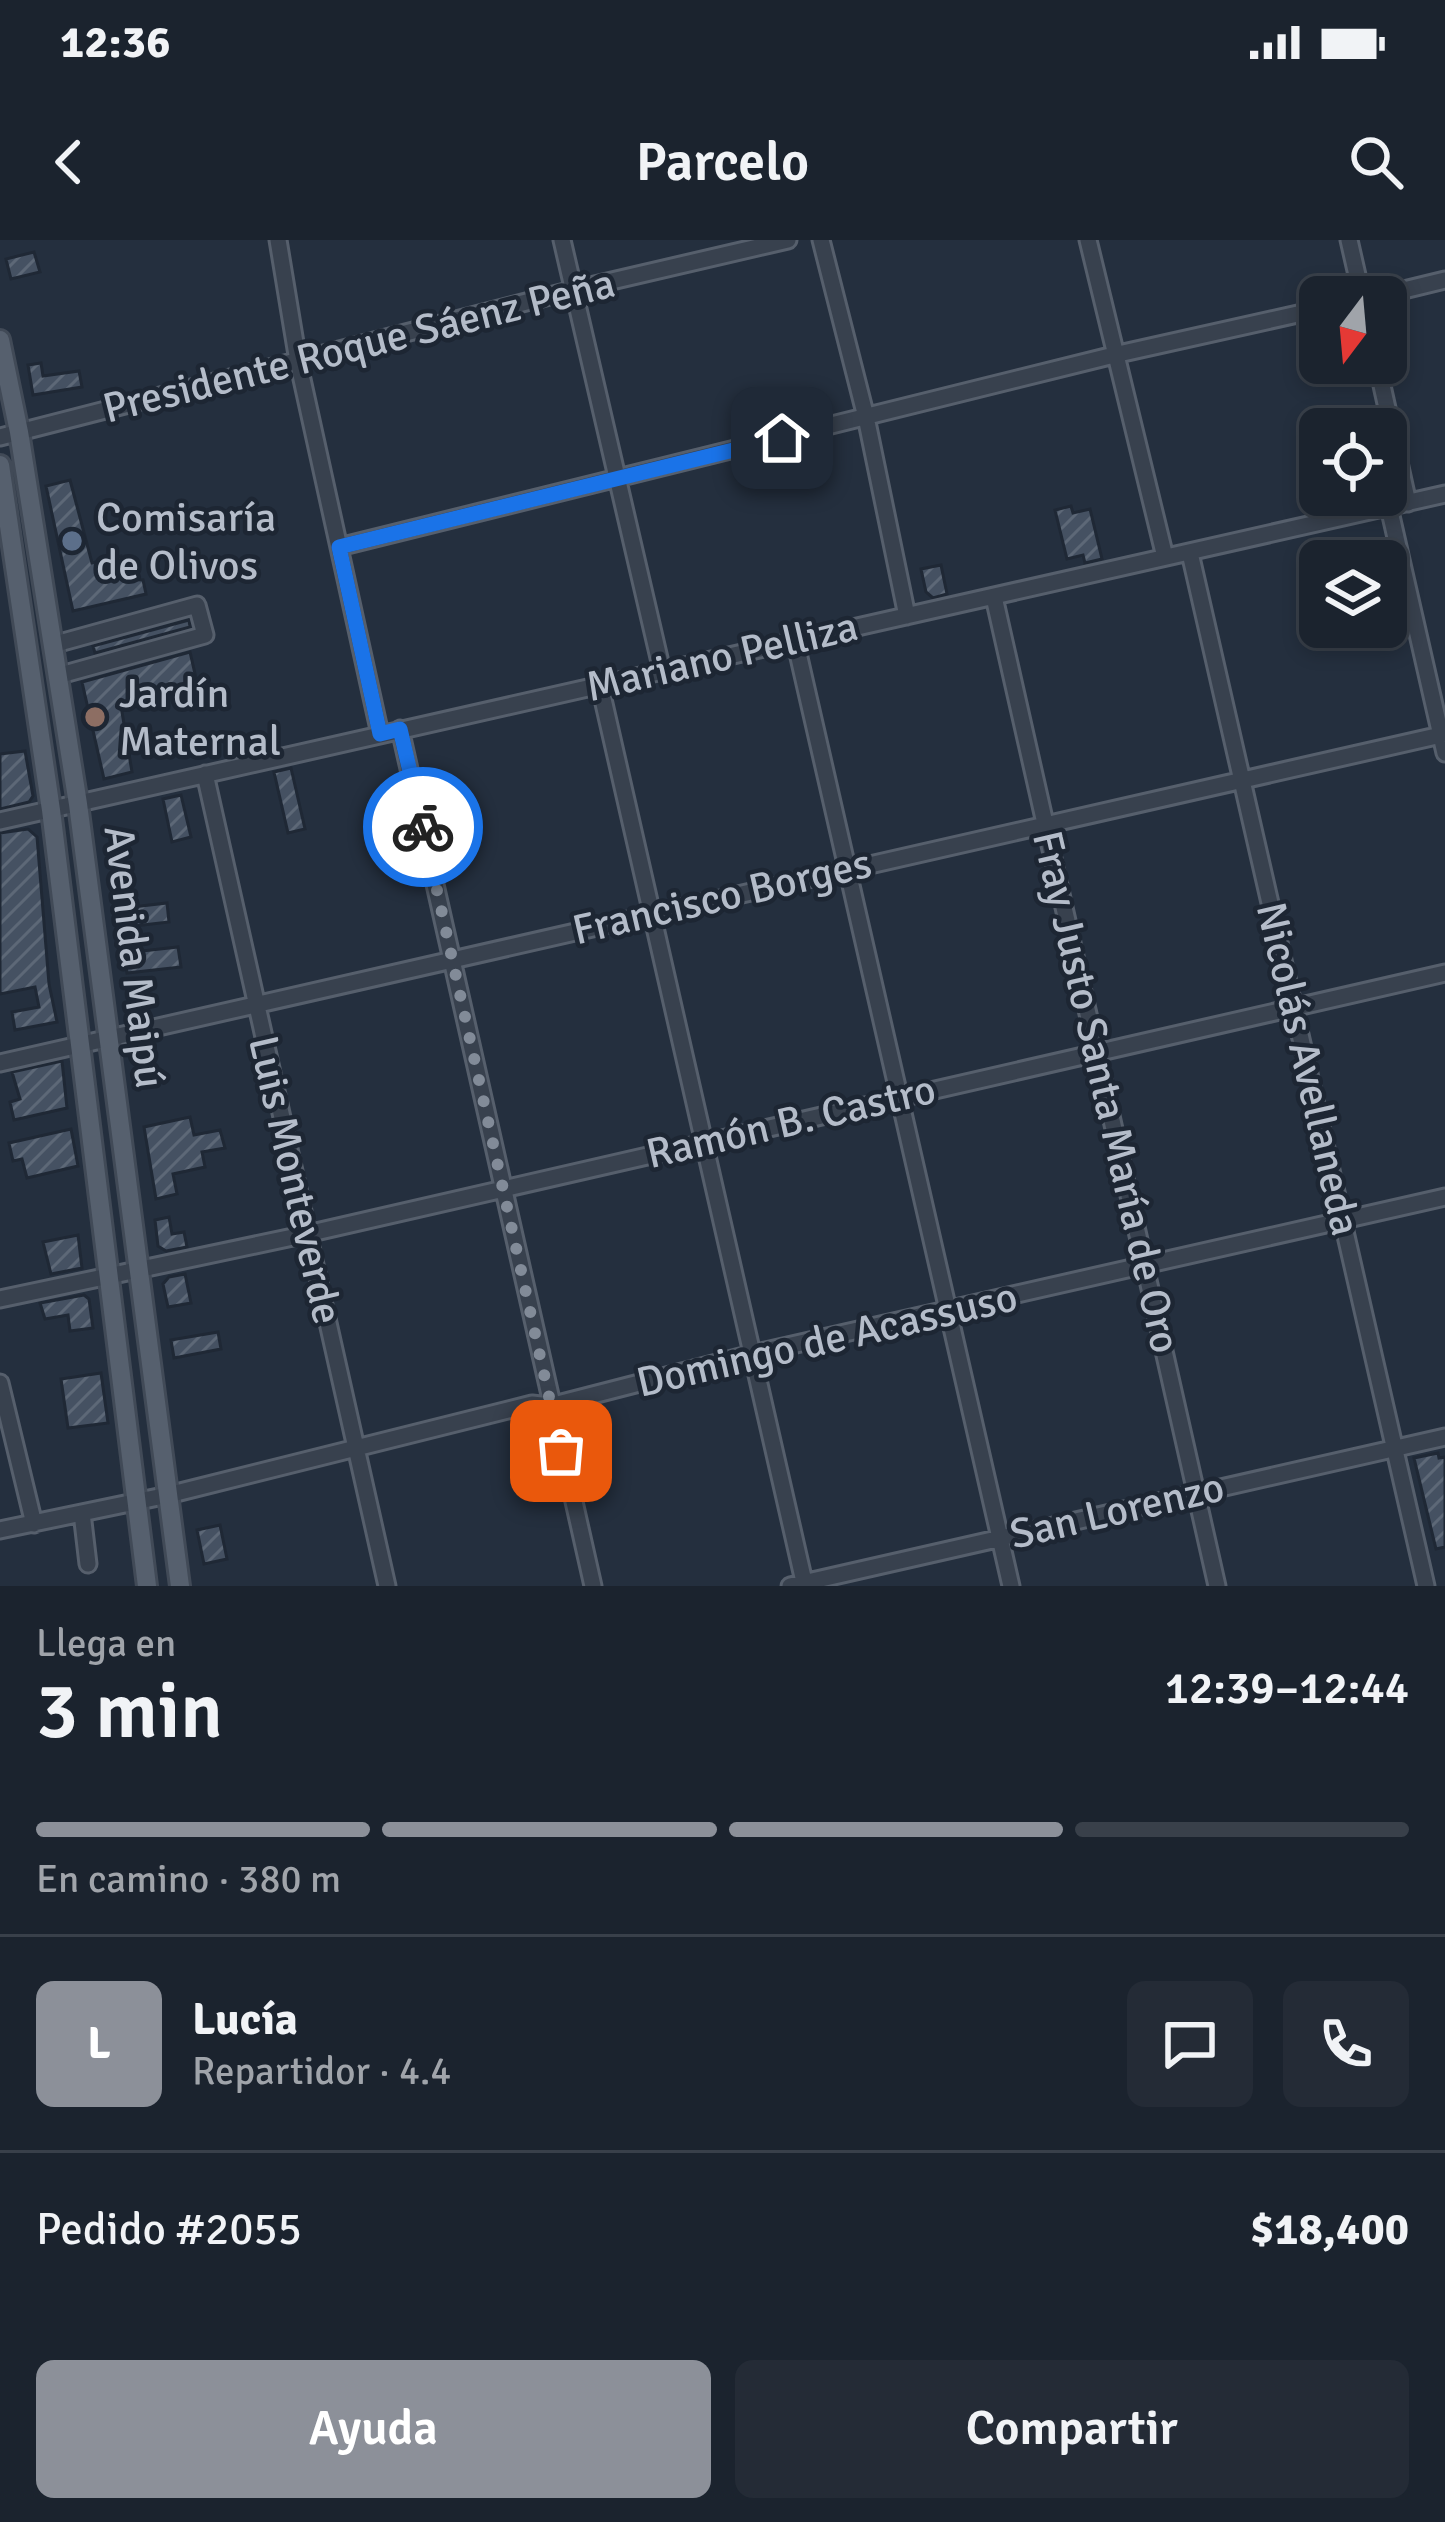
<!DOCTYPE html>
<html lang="es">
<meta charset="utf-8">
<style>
body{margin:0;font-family:Signika,sans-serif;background:#242b36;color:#f1f3f6;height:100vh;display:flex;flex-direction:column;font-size:45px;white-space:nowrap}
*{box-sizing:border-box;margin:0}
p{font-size:39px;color:#a0a4aa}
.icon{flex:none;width:66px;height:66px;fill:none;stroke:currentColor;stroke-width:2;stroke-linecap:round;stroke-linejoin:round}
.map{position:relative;height:1346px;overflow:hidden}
.panel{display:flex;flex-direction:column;background:#1b232e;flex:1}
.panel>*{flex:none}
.needle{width:78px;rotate:196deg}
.fabs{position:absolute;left:1299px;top:36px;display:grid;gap:24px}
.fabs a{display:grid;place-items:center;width:108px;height:108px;border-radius:18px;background:#1b232e;box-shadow:0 6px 18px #0003,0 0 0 3px #39404a;font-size:60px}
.pin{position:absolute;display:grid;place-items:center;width:102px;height:102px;color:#fff;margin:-51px;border-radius:24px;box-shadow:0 6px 18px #0006}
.courier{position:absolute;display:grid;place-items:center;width:120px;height:120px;margin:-60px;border:9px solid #1a73e8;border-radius:50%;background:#fff;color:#222;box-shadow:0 3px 15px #0007}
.head em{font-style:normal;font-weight:600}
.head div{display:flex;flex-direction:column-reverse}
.head{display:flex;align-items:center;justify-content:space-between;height:204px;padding:0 36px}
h1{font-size:78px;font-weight:600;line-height:90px}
.bar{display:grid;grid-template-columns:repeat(4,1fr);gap:18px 12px;align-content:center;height:144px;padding:0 36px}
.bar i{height:15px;border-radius:9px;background:#39404a}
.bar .on{background:#8c9099}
.bar p{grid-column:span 4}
.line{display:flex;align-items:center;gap:30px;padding:0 36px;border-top:3px solid #39404a}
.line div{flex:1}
.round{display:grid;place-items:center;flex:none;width:126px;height:126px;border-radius:18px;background:#242b36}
.primary-button{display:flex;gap:24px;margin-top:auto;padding:24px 36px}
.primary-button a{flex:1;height:138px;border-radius:18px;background:#8c9099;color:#fff;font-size:48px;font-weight:600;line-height:138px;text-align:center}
.primary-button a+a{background:#242b36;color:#f1f3f6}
.status{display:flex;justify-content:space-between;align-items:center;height:84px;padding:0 60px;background:#1b232e;direction:ltr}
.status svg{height:33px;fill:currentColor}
header{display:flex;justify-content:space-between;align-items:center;height:156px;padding:0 36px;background:#1b232e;font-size:54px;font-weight:600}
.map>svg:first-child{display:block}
.building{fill:url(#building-hatch);stroke:#1f2835;stroke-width:3}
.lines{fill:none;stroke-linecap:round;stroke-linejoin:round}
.minor-casing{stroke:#565f6c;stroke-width:21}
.major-casing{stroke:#414a57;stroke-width:24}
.minor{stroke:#38414e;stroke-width:15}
.major{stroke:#56606e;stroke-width:18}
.done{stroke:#828b98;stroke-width:12;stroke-dasharray:0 21.6}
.route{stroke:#1a73e8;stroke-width:15}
.service-dot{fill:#5c6f8a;stroke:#1d2633;stroke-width:4.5}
.education-dot{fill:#8d6e63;stroke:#1d2633;stroke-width:4.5}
.labels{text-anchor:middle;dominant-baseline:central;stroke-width:9;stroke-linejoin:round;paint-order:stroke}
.street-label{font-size:42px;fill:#b4bcc9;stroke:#1d2633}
.poi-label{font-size:42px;fill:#b4bcc9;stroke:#1d2633;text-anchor:start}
</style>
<div class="status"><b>12:36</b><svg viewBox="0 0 49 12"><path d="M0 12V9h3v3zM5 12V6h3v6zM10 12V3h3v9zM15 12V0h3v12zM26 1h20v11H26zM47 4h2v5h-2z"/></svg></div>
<header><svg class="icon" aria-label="back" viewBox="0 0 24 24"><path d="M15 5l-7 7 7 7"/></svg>Parcelo<svg class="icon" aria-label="search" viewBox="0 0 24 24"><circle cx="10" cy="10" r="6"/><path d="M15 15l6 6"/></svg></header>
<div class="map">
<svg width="1445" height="1346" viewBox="0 0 1445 1346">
<defs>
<pattern id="building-hatch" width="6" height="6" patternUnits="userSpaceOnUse" patternTransform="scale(3)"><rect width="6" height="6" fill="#455162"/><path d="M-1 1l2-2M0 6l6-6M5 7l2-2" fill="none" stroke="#5d6877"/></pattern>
</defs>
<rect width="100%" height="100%" fill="#242f3e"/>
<path class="building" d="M34 12 40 32 11 39 6 19Z
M41 123 43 136 79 131 82 147 33 155 28 125Z
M70 240 92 323 121 316 126 339 143 340 146 354 73 371 46 246Z
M1071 266 1073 273 1090 269 1102 319 1085 323 1083 315 1067 319 1055 270Z
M941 325 947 354 933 358 926 352 921 329Z
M189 380 190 387 95 413 93 406Z
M190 412 198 447 121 466 132 532 104 539 82 442Z
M25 511 33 556 29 562 0 569V514Z
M291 528 305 589 288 593 274 532Z
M181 555 191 597 172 602 163 559Z
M28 589 37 597 49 744 57 782 15 790 12 772 39 767 35 747 0 754V593Z
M167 663 169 682 117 688 115 669Z
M178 707 181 727 127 733 124 713Z
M62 821 67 868 14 880 10 862 20 859 12 832Z
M190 877 194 895 220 890 225 908 202 912 205 927 173 934 177 954 156 959 144 887Z
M71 889 78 926 27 938 22 919 13 921 9 903Z
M169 977 172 994 184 992 187 1007 166 1011 158 1006 155 980Z
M78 995 82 1028 51 1034 43 1002Z
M185 1034 191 1063 168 1067 163 1044 169 1037Z
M84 1055 89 1059 93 1088 70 1091 68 1075 45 1079 40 1063Z
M218 1092 221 1109 174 1118 171 1100Z
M101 1133 108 1183 68 1188 61 1139Z
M1438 1213 1439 1218 1445 1217V1307L1436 1309 1414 1218Z
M220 1285 227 1319 204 1324 197 1290Z"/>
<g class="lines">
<g class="minor-casing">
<path id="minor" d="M278 0 298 121 380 494
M562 0 662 431
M821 0 866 177 907 376
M1088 0 1165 317
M1349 0 1362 57
M1375 57 1445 40
M1377 123 1408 263
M0 197 573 50 788 0
M1389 267 1445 513
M339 307 1114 115 1320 69
M1190 313 1426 1346
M994 357 1217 1346
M795 400 1011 1346
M52 405 197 365 205 395 57 436
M600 446 805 1346
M400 489 593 1346
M205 534 387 1346
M0 581 1445 254
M0 823 1445 494
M0 1059 307 994 1445 733
M0 1143 34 1284
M82 1273 88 1324
M0 1290 168 1255 532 1164 550 1166 752 1114 1445 957
M790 1346 1445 1197"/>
</g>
<g class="major-casing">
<path id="major" d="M0 100 19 192 78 564 180 1346
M0 225 51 570 147 1346"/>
</g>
<use href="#minor" class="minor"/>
<use href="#major" class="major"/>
</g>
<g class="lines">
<path class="done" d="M423 587 561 1211"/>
<path class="route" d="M423 587 400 489 380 494 339 307 782 198"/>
</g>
<circle class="service-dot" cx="72" cy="301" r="12"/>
<circle class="education-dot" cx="95" cy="477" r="12"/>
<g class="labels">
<g class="street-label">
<text transform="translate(359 106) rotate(-14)">Presidente Roque Sáenz Peña</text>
<text transform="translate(722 417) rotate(-13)">Mariano Pelliza</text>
<text transform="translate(722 657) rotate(-13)">Francisco Borges</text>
<text transform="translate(134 717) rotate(83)">Avenida Maipú</text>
<text transform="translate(1308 829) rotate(77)">Nicolás Avellaneda</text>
<text transform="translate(1106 852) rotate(77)">Fray Justo Santa María de Oro</text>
<text transform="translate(791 882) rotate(-13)">Ramón B. Castro</text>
<text transform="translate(295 940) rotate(77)">Luis Monteverde</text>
<text transform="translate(827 1100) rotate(-13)">Domingo de Acassuso</text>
<text transform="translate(1117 1271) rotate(-13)">San Lorenzo</text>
</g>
<g class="poi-label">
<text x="96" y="277">Comisaría<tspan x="96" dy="48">de Olivos</tspan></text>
<text x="119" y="453">Jardín<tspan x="119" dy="48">Maternal</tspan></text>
</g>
</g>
</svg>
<div class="fabs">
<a><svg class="needle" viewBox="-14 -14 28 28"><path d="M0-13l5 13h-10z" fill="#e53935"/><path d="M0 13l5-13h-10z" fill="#a0a4aa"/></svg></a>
<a><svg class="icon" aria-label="locate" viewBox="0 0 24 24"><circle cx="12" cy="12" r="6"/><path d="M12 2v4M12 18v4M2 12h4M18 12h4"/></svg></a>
<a><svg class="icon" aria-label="layers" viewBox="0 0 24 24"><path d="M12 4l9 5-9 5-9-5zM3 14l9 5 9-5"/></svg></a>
</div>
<div class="pin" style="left:561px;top:1211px;background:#ea580c"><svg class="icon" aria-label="bag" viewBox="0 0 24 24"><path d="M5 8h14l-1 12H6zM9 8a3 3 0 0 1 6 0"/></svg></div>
<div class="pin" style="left:782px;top:198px;background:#1f2937"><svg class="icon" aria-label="home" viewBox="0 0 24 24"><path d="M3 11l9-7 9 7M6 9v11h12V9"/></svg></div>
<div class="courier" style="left:423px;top:587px"><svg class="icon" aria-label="bike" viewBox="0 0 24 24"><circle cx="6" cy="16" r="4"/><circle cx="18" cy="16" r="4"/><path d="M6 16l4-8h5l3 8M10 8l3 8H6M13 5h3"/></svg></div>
</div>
<section class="panel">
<div class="head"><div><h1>3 min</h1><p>Llega en</p></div><em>12:39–12:44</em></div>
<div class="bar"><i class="on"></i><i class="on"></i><i class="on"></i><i></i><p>En camino · 380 m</p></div>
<div class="line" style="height:216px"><b class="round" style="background:#8c9099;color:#fff">L</b><div><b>Lucía</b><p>Repartidor · 4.4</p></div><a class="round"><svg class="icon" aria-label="chat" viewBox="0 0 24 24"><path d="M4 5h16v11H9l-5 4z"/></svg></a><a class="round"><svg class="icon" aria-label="phone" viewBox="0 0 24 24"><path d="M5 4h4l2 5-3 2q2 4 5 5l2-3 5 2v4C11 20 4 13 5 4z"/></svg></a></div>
<div class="line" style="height:156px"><div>Pedido #2055</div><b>$18,400</b></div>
<div class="primary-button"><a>Ayuda</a><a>Compartir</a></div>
</section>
